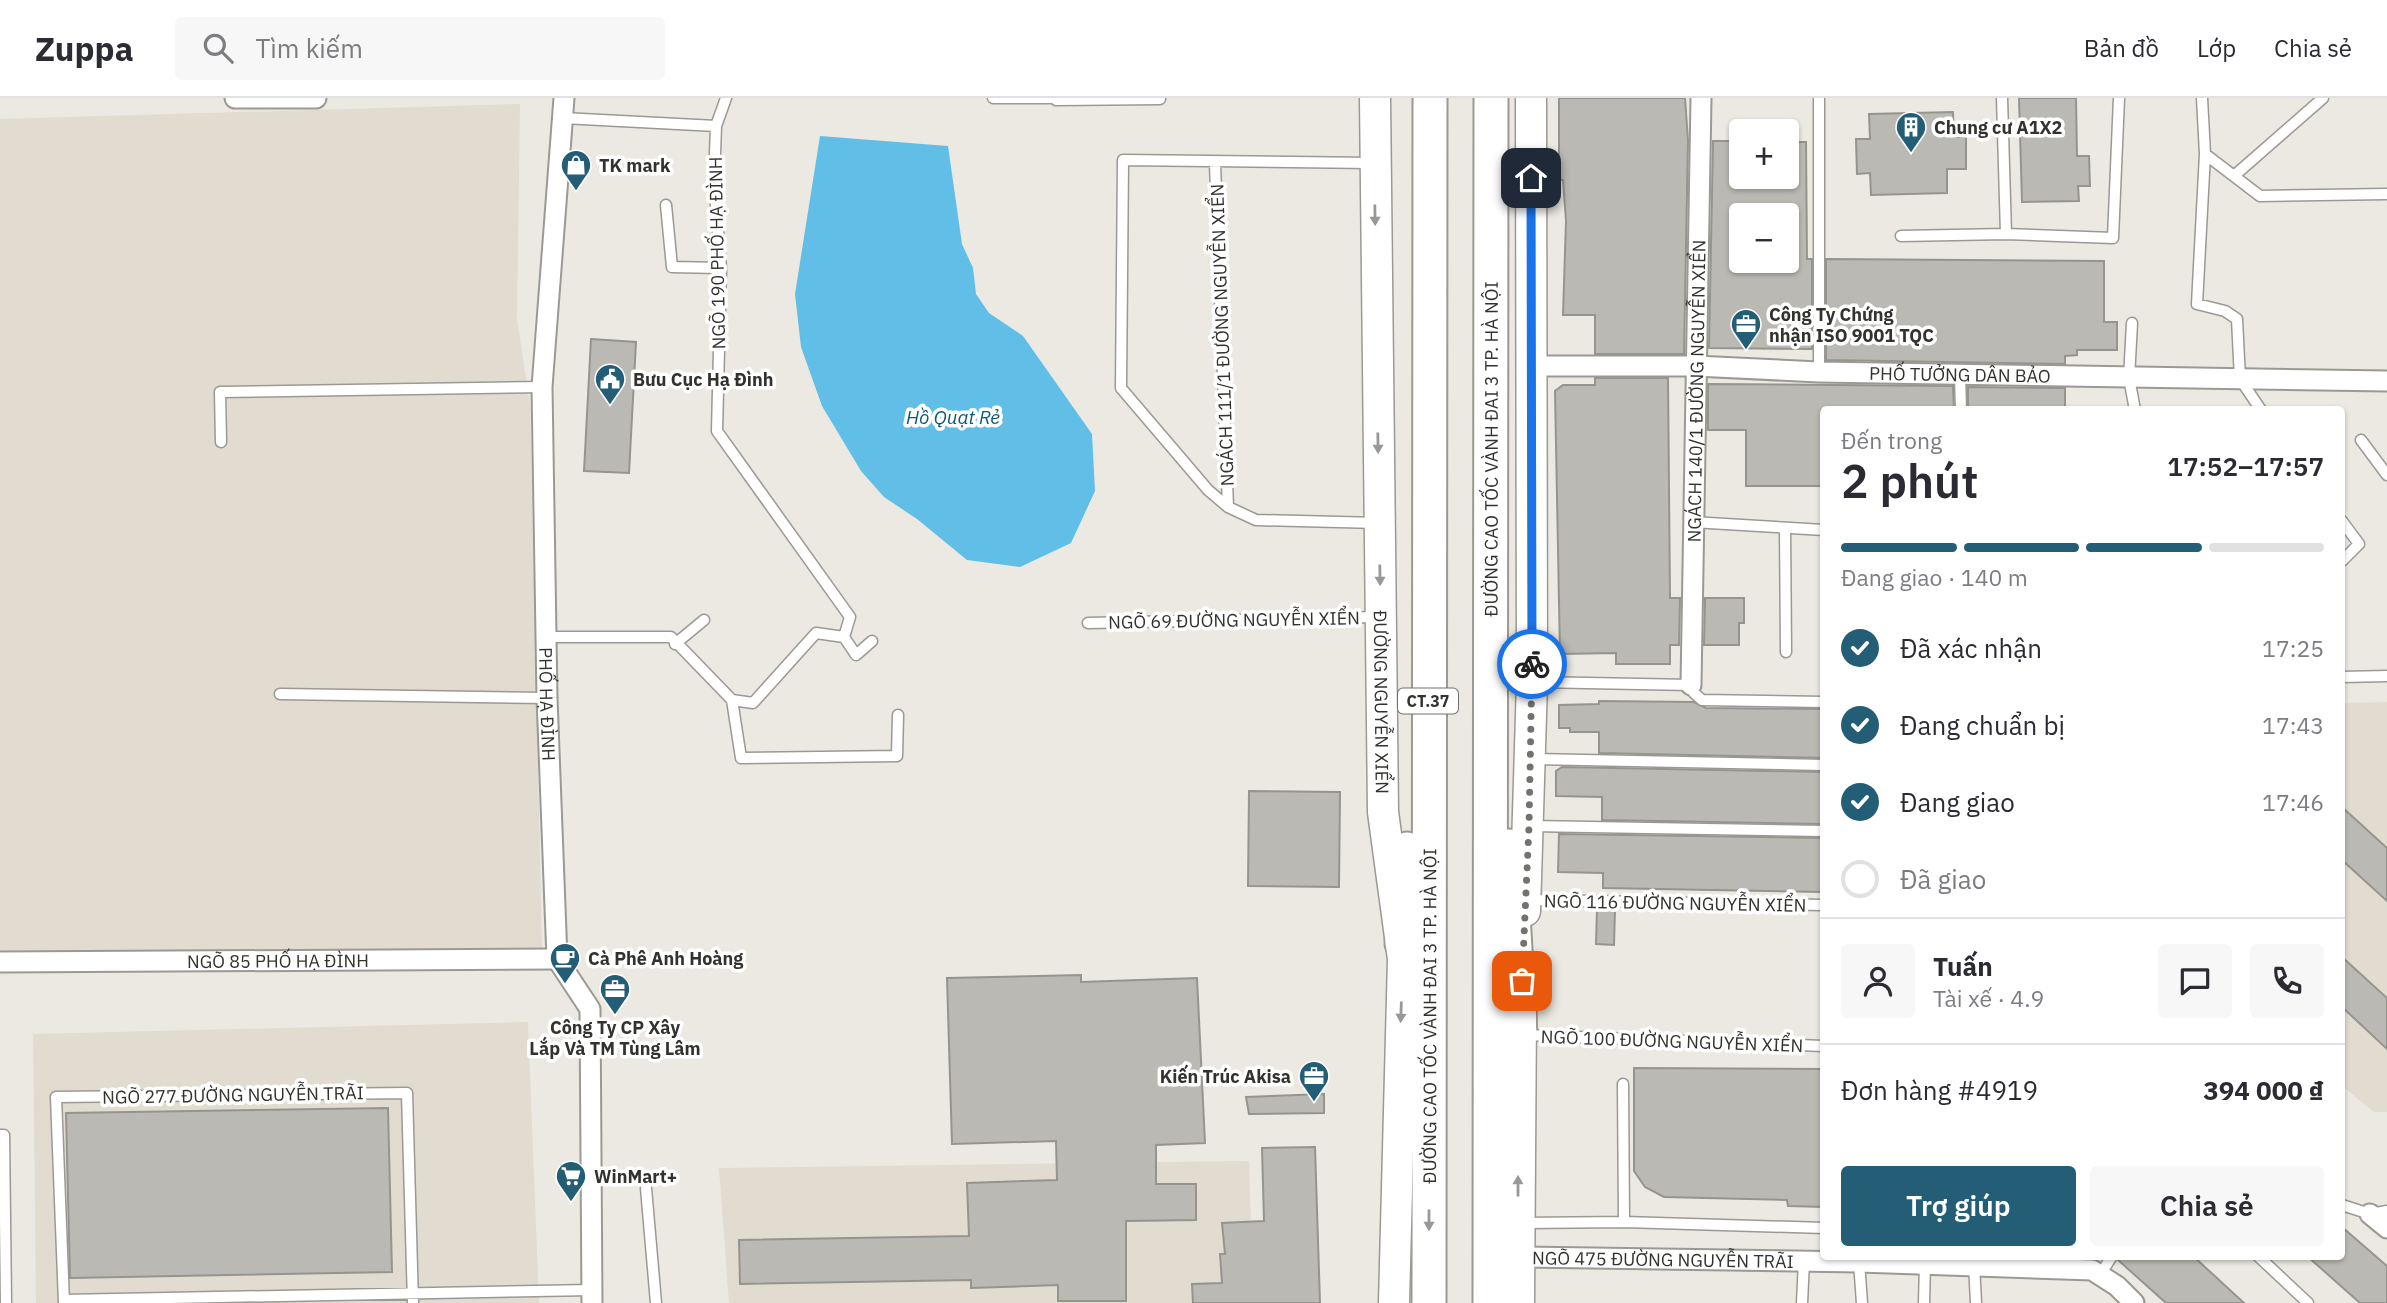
<!DOCTYPE html>
<html lang="vi">
<meta charset="utf-8">
<style>
body{margin:0;font-family:"IBM Plex Sans",sans-serif;background:#f7f7f7;color:#2b2b33;height:100vh;display:flex;flex-direction:column;font-size:26px;white-space:nowrap}
*{box-sizing:border-box;margin:0}
p{font-size:23px;color:#7c7c81}
.icon{flex:none;width:38px;height:38px;fill:none;stroke:currentColor;stroke-width:2;stroke-linecap:round;stroke-linejoin:round}
.map{position:relative;flex:1;overflow:hidden}
.sheet{position:absolute;left:1820px;top:308px;width:525px;height:854px;display:flex;flex-direction:column;background:#fff;border-radius:7px;box-shadow:0 2px 5px #0004}
.sheet>*{flex:none}
.controls{position:absolute;left:1729px;top:21px;display:grid;gap:14px}
.controls a{display:grid;place-items:center;width:70px;height:70px;border-radius:7px;background:#fff;box-shadow:0 2px 5px #0004;font-size:35px}
.pin{position:absolute;display:grid;place-items:center;width:60px;height:60px;color:#fff;margin:-30px;border-radius:14px;box-shadow:0 4px 10px #0006}
.courier{position:absolute;display:grid;place-items:center;width:70px;height:70px;margin:-35px;border:5px solid #1a73e8;border-radius:50%;background:#fff;color:#222;box-shadow:0 2px 9px #0007}
.head em{font-style:normal;font-weight:600}
.head div{display:flex;flex-direction:column-reverse}
.head{display:flex;align-items:center;justify-content:space-between;height:119px;padding:0 21px}
h1{font-size:46px;font-weight:600;line-height:52px}
.bar{display:grid;grid-template-columns:repeat(4,1fr);gap:10px 7px;align-content:center;height:84px;padding:0 21px}
.bar i{height:9px;border-radius:5px;background:#e1e1e2}
.bar .active{background:#235e76}
.bar p{grid-column:span 4}
.line{display:flex;align-items:center;gap:18px;padding:0 21px;border-top:2px solid #e1e1e2}
.line div{flex:1}
.round{display:grid;place-items:center;flex:none;width:74px;height:74px;border-radius:7px;background:#f7f7f7}
ol{padding:0 21px;list-style:none}
li{display:flex;align-items:center;gap:21px;height:77px}
li p{margin-inline-start:auto}
li .icon{padding:7px;border-radius:50%;background:#235e76;color:#fff;stroke-width:4}
li:last-child{color:#7c7c81}
li i{width:38px;height:38px;border:4px solid #e1e1e2;border-radius:50%}
.primary-button{display:flex;gap:14px;margin-top:auto;padding:14px 21px}
.primary-button a{flex:1;height:80px;border-radius:7px;background:#235e76;color:#fff;font-size:28px;font-weight:600;line-height:80px;text-align:center}
.primary-button a+a{background:#f7f7f7;color:#2b2b33}
header{display:flex;align-items:center;gap:42px;box-sizing:border-box;height:98px;padding:0 35px;background:#fff;border-bottom:2px solid #e1e1e2}
header strong{font-size:33px}
nav{display:flex;gap:38px;margin-inline-start:auto;font-size:24px}
.search{width:490px;height:63px;background:#f7f7f7;display:flex;align-items:center;gap:18px;box-sizing:border-box;padding:0 24px;border-radius:7px;color:#7c7c81;font-size:26px}
.map>svg:first-child{display:block}
.built{fill:#e1dccf}
.water{fill:#61bee7}
.building{fill:#bbb9b3;stroke:#95948e;stroke-width:2;fill-rule:evenodd}
.lines{fill:none;stroke-linecap:round;stroke-linejoin:round}
.lane-casing{stroke:#9b9993;stroke-width:13}
.street-casing{stroke:#9b9993;stroke-width:23}
.primary-casing{stroke:#9b9993;stroke-width:33}
.highway-casing{stroke:#9b9993;stroke-width:37}
.lane{stroke:#fff;stroke-width:10}
.street{stroke:#fff;stroke-width:19}
.primary{stroke:#fff;stroke-width:30}
.highway{stroke:#fff;stroke-width:33}
.oneway{fill:#989897}
.done{stroke:#73726e;stroke-width:7;stroke-dasharray:0 12.6}
.route{stroke:#1a73e8;stroke-width:9}
.labels{text-anchor:middle;dominant-baseline:central;stroke-width:7;stroke-linejoin:round;paint-order:stroke}
.shield{fill:#fff;stroke:#70706d;stroke-width:2}
.shield-label{font-size:16px;font-weight:bold;fill:#32322f}
.poi-label{font-size:18px;font-weight:bold;fill:#32322f;stroke:#fff;text-anchor:start}
.street-label{font-size:18px;fill:#32322f;stroke:#fff}
.water-label{font-size:19px;font-style:italic;fill:#0d5975;stroke:#fff}
</style>
<header>
<strong>Zuppa</strong>
<div class="search"><svg class="icon" aria-label="search" viewBox="0 0 24 24"><circle cx="10" cy="10" r="6"/><path d="M15 15l6 6"/></svg>Tìm kiếm</div>
<nav><a>Bản đồ</a><a>Lớp</a><a>Chia sẻ</a></nav>
</header>
<div class="map">
<svg width="2387" height="1205" viewBox="0 0 2387 1205">
<rect width="100%" height="100%" fill="#ebe9e2"/>
<path class="built" d="M520 6 517 222 530 306 542 853 0 859V21Z
M2387 604V1014H2374L2342 988V605Z
M528 924 539 1205H36L33 936Z
M1249 1063 1253 1205H729L719 1070Z"/>
<path class="water" d="M820 38 948 48 962 146 973 170 976 196 989 215 1023 238 1092 336 1095 393 1071 445 1020 469 967 462 917 421 884 399 861 373 822 308 801 249 795 196Z"/>
<path class="building" d="M1559 0H1685L1688 43 1684 256H1595V217H1563L1566 123 1563 82H1559Z
M2019 0H2076L2077 58H2089L2090 88H2078L2079 103 2022 104Z
M1953 14 1954 39H1966V71H1947V95L1871 97 1870 75 1857 76 1856 41H1870L1869 16Z
M1713 43H1741V79H1787V44H1806L1807 161H1812V251L1709 250ZM1741 117H1787V163H1741Z
M1826 161 2104 163V224H2117V252H2077V257L2065 258V266L1826 262Z
M591 241 636 244 629 375 584 373Z
M1595 280H1668L1670 500H1680L1679 547H1670V566H1616V555L1560 556 1555 293 1563 287H1595Z
M1708 286 1953 288 1954 312H1821L1824 388H1746V332H1708Z
M1968 289 2065 290V312H1968Z
M1705 500H1744V525H1739V547H1704Z
M1599 603 1694 604 1706 610 1824 611V660L1599 655V634H1570V630H1559V607L1599 606Z
M1562 669 1824 674V726L1602 722V699L1556 698V673Z
M1249 693 1340 694 1339 789 1248 788Z
M2342 709 2387 750V803L2342 762Z
M1559 736 1824 740V794L1603 790V775L1558 774Z
M1597 811H1615L1614 847 1596 846Z
M2342 859 2387 900V951L2342 909Z
M1081 877V884L1197 880 1205 1045 1156 1047V1086H1196V1122L1126 1123V1203H1058V1187L971 1190V1182L740 1186 739 1142 969 1138 967 1085 1057 1082 1056 1043 952 1046 947 880Z
M1634 970 1824 971V1109L1788 1108 1787 1102 1664 1099 1645 1089 1634 1073Z
M1324 996V1015L1249 1016 1246 999Z
M388 1010 392 1174 70 1180 66 1015Z
M1315 1049 1320 1205H1193L1192 1186 1222 1185 1220 1156H1225L1222 1125 1264 1123 1262 1050Z
M2342 1129 2387 1168V1205H2360L2307 1158H2342Z
M2119 1158H2193L2244 1205H2166L2118 1162Z"/>
<g class="lines">
<g class="lane-casing">
<path id="lane" d="M993 0H1058
M2002 0 2006 136
M2202 0 2205 56 2197 206 2225 213 2237 221 2240 281 2261 312
M1056 2 1160 1
M563 20 716 28
M2205 56 2260 98 2387 96
M1372 65 1123 62 1121 290 1208 392 1228 409 1256 422 1378 425
M1215 66 1228 409
M2235 77 2323 0
M666 107 672 169 721 170
M1901 138 2006 136 2113 140 2119 0
M2132 225 2129 280 2135 312
M1819 274V0
M1960 277 1961 312
M2361 342 2387 377
M221 344 220 294 542 289
M2342 423 2359 446 2342 463
M1692 424 1824 432
M1785 430 1786 554
M1088 525 1378 519
M546 539H671L732 602 753 605 816 535 844 539 850 519 717 333 721 170 714 82 716 28 726 0
M844 539 856 557 872 543
M675 546 704 522
M2342 579 2387 578
M1535 584 1691 587 1694 595 1702 602 1824 604
M280 596 547 600
M732 602 741 660 897 658 898 617
M1534 661 1824 667
M1530 728 1824 733
M1530 802 1824 807
M1523 937 1824 948
M1623 986 1624 1124
M0 1037H4L6 1205
M646 1090 656 1205
M2342 1107 2370 1116 2387 1113
M1523 1125 1624 1124 1824 1130
M2258 1158 2308 1205
M1859 1164 1862 1205
M1974 1166 1976 1205
M2100 1177 2112 1158
M64 1202 592 1192
M64 1205 56 999 407 995 413 1205
M1802 1205 1804 1163
M1924 1205 1925 1165"/>
</g>
<g class="street-casing">
<g id="street">
<path d="M235 0H316"/>
<path id="s1" d="M564 0 542 289 547 600 557 861 590 911 592 1205"/>
<path id="s2" d="M1531 268H1695L1819 274 2387 283"/>
<path id="s3" d="M1691 587 1701 0"/>
<path id="s4" d="M0 864 557 861"/>
<path d="M2370 1116 2387 1130"/>
<path id="s5" d="M1518 1159 1859 1164 2092 1172 2117 1188 2134 1205"/>
</g>
</g>
<g class="primary-casing">
<g id="primary">
<path id="s6" d="M1375 0 1383 714 1403 861 1394 1205"/>
<path d="M1525 813 1532 584 1531 0"/>
<path d="M1519 1205 1521 915"/>
</g>
</g>
<g class="highway-casing">
<g id="highway">
<path d="M1509 748 1520 937"/>
<path d="M1402 845 1407 751"/>
<path id="s7" d="M1429 1205 1430 0"/>
<path id="s8" d="M1490 1205 1491 0"/>
</g>
</g>
<use href="#lane" class="lane"/>
<use href="#street" class="street"/>
<use href="#primary" class="primary"/>
<use href="#highway" class="highway"/>
</g>
<defs><path id="oneway-solid" d="M-6-.8H1V-3.2L6.5 0L1 3.2V.8H-6Z" transform="scale(1.75)"/></defs>
<g class="oneway">
<use href="#oneway-solid" transform="translate(1375 117) rotate(89)"/>
<use href="#oneway-solid" transform="translate(1378 345) rotate(89)"/>
<use href="#oneway-solid" transform="translate(1380 477) rotate(89)"/>
<use href="#oneway-solid" transform="translate(1401 914) rotate(92)"/>
<use href="#oneway-solid" transform="translate(1518 1088) rotate(-90)"/>
<use href="#oneway-solid" transform="translate(1429 1122) rotate(90)"/>
</g>
<g class="lines">
<path class="done" d="M1522 883 1529 728 1532 566"/>
<path class="route" d="M1531 80 1532 566"/>
</g>
<defs>
<g id="building-pin" transform="scale(1.575)"><path d="M0 17L-7.5 6A9.5 9.5 0 1 1 7.5 6Z" fill="#235e76" stroke="#fff"/><path d="M-4-6H4V6H1V3H-1V6H-4ZM-2.5-4.3h1.7v1.8h-1.7ZM.8-4.3h1.7v1.8H.8ZM-2.5-1h1.7V.8h-1.7ZM.8-1h1.7V.8H.8Z" fill="#fff"/></g>
<g id="shop-pin" transform="scale(1.575)"><path d="M0 17L-7.5 6A9.5 9.5 0 1 1 7.5 6Z" fill="#235e76" stroke="#fff"/><path d="M-5-2.5h2.3a2.7 3.5 0 0 1 5.4 0H5L5.5 6h-11ZM-1.5-2.5h3a1.5 2.3 0 0 0-3 0Z" fill="#fff"/></g>
<g id="office-pin" transform="scale(1.575)"><path d="M0 17L-7.5 6A9.5 9.5 0 1 1 7.5 6Z" fill="#235e76" stroke="#fff"/><path d="M-6-3h4V-5.5h4V-3h4V5H-6ZM-1-4.5V-3h2v-1.5ZM-6 0V1H6V0Z" fill="#fff"/></g>
<g id="civic-pin" transform="scale(1.575)"><path d="M0 17L-7.5 6A9.5 9.5 0 1 1 7.5 6Z" fill="#235e76" stroke="#fff"/><path d="M-.6-6.5H3V-4.5H.6V-3L4-1V1h2V6H-6V1h2V-1L-.6-3ZM-1.2 2.5V6h2.4V2.5Z" fill="#fff"/></g>
<g id="cafe-pin" transform="scale(1.575)"><path d="M0 17L-7.5 6A9.5 9.5 0 1 1 7.5 6Z" fill="#235e76" stroke="#fff"/><path d="M-5.5-4.5H6V0H3Q3 3.5 0 3.5H-2.5Q-5.5 3.5-5.5 0ZM3-3.2v2h1.7v-2ZM-6 4.5H4V6H-6Z" fill="#fff"/></g>
<g id="supermarket-pin" transform="scale(1.575)"><path d="M0 17L-7.5 6A9.5 9.5 0 1 1 7.5 6Z" fill="#235e76" stroke="#fff"/><path d="M-6-5.5h2.5l.6 2H6L4.5 2H-2.5L-4.4-4H-6ZM-1.5 3.2a1.3 1.3 0 1 0 .1 0ZM3 3.2a1.3 1.3 0 1 0 .1 0Z" fill="#fff"/></g>
</defs>
<g fill-rule="evenodd">
<use href="#building-pin" x="1911" y="29"/>
<use href="#shop-pin" x="576" y="67"/>
<use href="#office-pin" x="1746" y="226"/>
<use href="#civic-pin" x="610" y="281"/>
<use href="#cafe-pin" x="565" y="860"/>
<use href="#office-pin" x="615" y="891"/>
<use href="#office-pin" x="1314" y="978"/>
<use href="#supermarket-pin" x="571" y="1078"/>
</g>
<g class="labels">
<rect class="shield" x="1398" y="590.5" width="60" height="25" rx="5"/>
<g class="shield-label">
<text x="1428" y="603">CT.37</text>
</g>
<g class="poi-label">
<text x="1934" y="29">Chung cư A1X2</text>
<text x="599" y="67">TK mark</text>
<text x="1769" y="216">Công Ty Chứng<tspan x="1769" dy="21">nhận ISO 9001 TQC</tspan></text>
<text x="633" y="281">Bưu Cục Hạ Đình</text>
<text x="588" y="860">Cà Phê Anh Hoàng</text>
<text x="615" y="929" text-anchor="middle">Công Ty CP Xây<tspan x="615" dy="21">Lắp Và TM Tùng Lâm</tspan></text>
<text x="1291" y="978" text-anchor="end">Kiến Trúc Akisa</text>
<text x="594" y="1078">WinMart+</text>
</g>
<g class="street-label">
<text transform="translate(717 155) rotate(-91)">NGÕ 190 PHỐ HẠ ĐÌNH</text>
<text transform="translate(1222 237) rotate(-92)">NGÁCH 111/1 ĐƯỜNG NGUYỄN XIỂN</text>
<text stroke="none"><textPath href="#s2" startOffset="429">PHỐ TƯỞNG DÂN BẢO</textPath></text>
<text stroke="none"><textPath href="#s3" startOffset="294">NGÁCH 140/1 ĐƯỜNG NGUYỄN XIỂN</textPath></text>
<text stroke="none"><textPath href="#s8" startOffset="854">ĐƯỜNG CAO TỐC VÀNH ĐAI 3 TP. HÀ NỘI</textPath></text>
<text transform="translate(1234 522) rotate(-1)">NGÕ 69 ĐƯỜNG NGUYỄN XIỂN</text>
<text stroke="none"><textPath href="#s6" startOffset="604">ĐƯỜNG NGUYỄN XIỂN</textPath></text>
<text stroke="none"><textPath href="#s1" startOffset="607">PHỐ HẠ ĐÌNH</textPath></text>
<text transform="translate(1675 805) rotate(1)">NGÕ 116 ĐƯỜNG NGUYỄN XIỂN</text>
<text stroke="none"><textPath href="#s4" startOffset="278">NGÕ 85 PHỐ HẠ ĐÌNH</textPath></text>
<text stroke="none"><textPath href="#s7" startOffset="287">ĐƯỜNG CAO TỐC VÀNH ĐAI 3 TP. HÀ NỘI</textPath></text>
<text transform="translate(1672 943) rotate(2)">NGÕ 100 ĐƯỜNG NGUYỄN XIỂN</text>
<text transform="translate(233 997) rotate(-1)">NGÕ 277 ĐƯỜNG NGUYỄN TRÃI</text>
<text stroke="none"><textPath href="#s5" startOffset="145">NGÕ 475 ĐƯỜNG NGUYỄN TRÃI</textPath></text>
</g>
<g class="water-label">
<text x="953" y="319">Hồ Quạt Rẻ</text>
</g>
</g>
</svg>
<div class="controls">
<a>+</a>
<a>−</a>
</div>
<div class="pin" style="left:1522px;top:883px;background:#ea580c"><svg class="icon" aria-label="bag" viewBox="0 0 24 24"><path d="M5 8h14l-1 12H6zM9 8a3 3 0 0 1 6 0"/></svg></div>
<div class="pin" style="left:1531px;top:80px;background:#1f2937"><svg class="icon" aria-label="home" viewBox="0 0 24 24"><path d="M3 11l9-7 9 7M6 9v11h12V9"/></svg></div>
<div class="courier" style="left:1532px;top:566px"><svg class="icon" aria-label="bike" viewBox="0 0 24 24"><circle cx="6" cy="16" r="4"/><circle cx="18" cy="16" r="4"/><path d="M6 16l4-8h5l3 8M10 8l3 8H6M13 5h3"/></svg></div>
<section class="sheet">
<div class="head"><div><h1>2 phút</h1><p>Đến trong</p></div><em>17:52–17:57</em></div>
<div class="bar"><i class="active"></i><i class="active"></i><i class="active"></i><i></i><p>Đang giao · 140 m</p></div>
<ol>
<li><svg class="icon" aria-label="check" viewBox="0 0 24 24"><path d="M5 12l5 5 9-10"/></svg>Đã xác nhận<p>17:25</p></li>
<li><svg class="icon" aria-label="check" viewBox="0 0 24 24"><path d="M5 12l5 5 9-10"/></svg>Đang chuẩn bị<p>17:43</p></li>
<li><svg class="icon" aria-label="check" viewBox="0 0 24 24"><path d="M5 12l5 5 9-10"/></svg>Đang giao<p>17:46</p></li>
<li><i></i>Đã giao</li>
</ol>
<div class="line" style="height:126px"><a class="round"><svg class="icon" aria-label="person" viewBox="0 0 24 24"><circle cx="12" cy="8" r="4"/><path d="M4 21q1-7 8-7t8 7"/></svg></a><div><b>Tuấn</b><p>Tài xế · 4.9</p></div><a class="round"><svg class="icon" aria-label="chat" viewBox="0 0 24 24"><path d="M4 5h16v11H9l-5 4z"/></svg></a><a class="round"><svg class="icon" aria-label="phone" viewBox="0 0 24 24"><path d="M5 4h4l2 5-3 2q2 4 5 5l2-3 5 2v4C11 20 4 13 5 4z"/></svg></a></div>
<div class="line" style="height:91px"><div>Đơn hàng #4919</div><b>394 000 ₫</b></div>
<div class="primary-button"><a>Trợ giúp</a><a>Chia sẻ</a></div>
</section>
</div>
